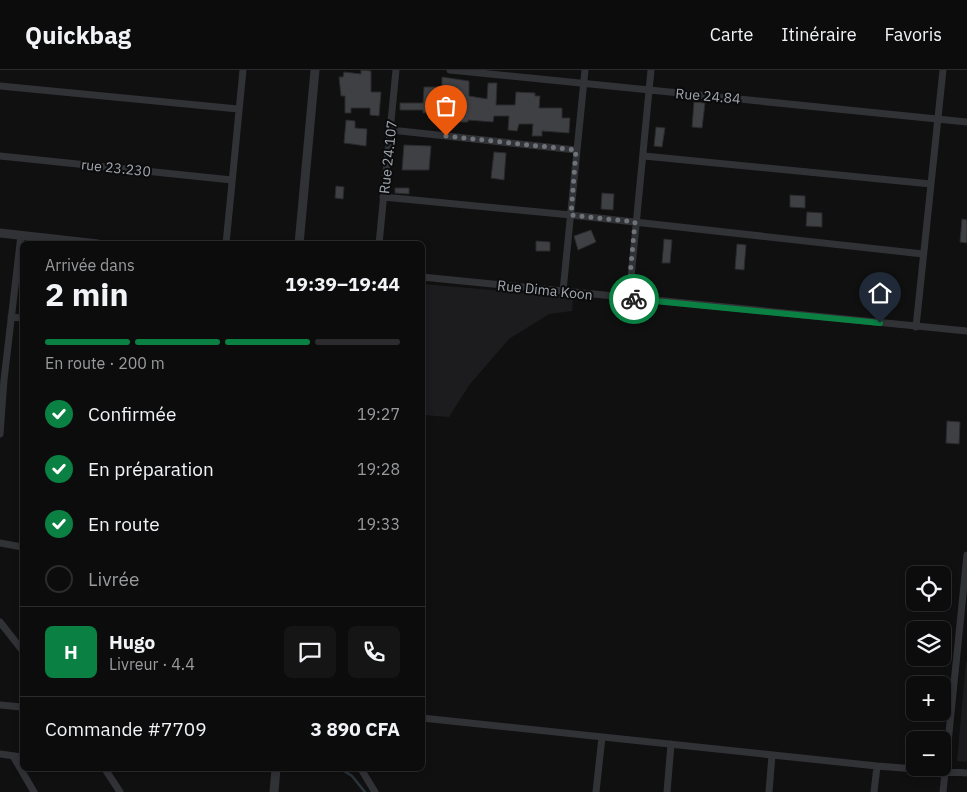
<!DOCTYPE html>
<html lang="fr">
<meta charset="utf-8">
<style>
body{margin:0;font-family:"IBM Plex Sans",sans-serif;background:#151516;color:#f1f3f6;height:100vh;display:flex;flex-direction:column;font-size:19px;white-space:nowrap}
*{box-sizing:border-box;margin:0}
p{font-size:16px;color:#9a9b9d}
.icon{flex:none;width:28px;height:28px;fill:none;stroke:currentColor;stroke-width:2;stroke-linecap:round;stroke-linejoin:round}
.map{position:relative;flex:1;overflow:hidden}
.side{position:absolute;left:20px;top:171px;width:405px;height:530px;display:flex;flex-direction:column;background:#0c0c0d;border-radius:8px;box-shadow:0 2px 8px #0003,0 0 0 1px #2c2c2e}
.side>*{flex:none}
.controls{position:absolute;left:906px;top:496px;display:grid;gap:10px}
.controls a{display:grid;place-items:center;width:45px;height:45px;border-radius:8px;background:#0c0c0d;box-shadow:0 2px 8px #0003,0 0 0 1px #2c2c2e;font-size:25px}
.pin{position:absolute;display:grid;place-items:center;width:42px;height:42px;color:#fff;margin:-51px -21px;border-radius:50% 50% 50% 0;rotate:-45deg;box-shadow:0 0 5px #0007}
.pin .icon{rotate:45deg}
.courier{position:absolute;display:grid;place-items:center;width:50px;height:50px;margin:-25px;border:4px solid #0b8043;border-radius:50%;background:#fff;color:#222;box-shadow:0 1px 6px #0007}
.summary em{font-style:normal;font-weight:800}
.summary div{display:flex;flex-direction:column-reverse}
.summary{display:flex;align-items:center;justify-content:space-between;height:85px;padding:0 25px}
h1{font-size:32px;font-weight:800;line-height:38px}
.bar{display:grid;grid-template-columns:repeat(4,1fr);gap:8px 5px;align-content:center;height:60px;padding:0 25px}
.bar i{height:6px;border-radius:4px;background:#2c2c2e}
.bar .on{background:#0b8043}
.bar p{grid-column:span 4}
.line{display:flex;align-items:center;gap:12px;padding:0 25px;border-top:1px solid #2c2c2e}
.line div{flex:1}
.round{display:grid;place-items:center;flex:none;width:52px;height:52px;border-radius:8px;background:#151516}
ol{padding:0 25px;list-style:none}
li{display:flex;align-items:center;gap:15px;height:55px}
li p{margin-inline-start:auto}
li .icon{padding:5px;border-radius:50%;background:#0b8043;color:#fff;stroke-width:4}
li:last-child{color:#9a9b9d}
li i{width:28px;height:28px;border:2px solid #2c2c2e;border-radius:50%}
header{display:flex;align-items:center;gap:30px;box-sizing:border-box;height:70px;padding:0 25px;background:#0c0c0d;border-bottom:1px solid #2c2c2e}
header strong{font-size:24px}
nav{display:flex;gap:28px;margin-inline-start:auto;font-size:18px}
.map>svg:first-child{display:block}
.built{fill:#1c1c1e}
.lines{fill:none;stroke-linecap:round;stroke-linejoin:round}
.stream{stroke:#2a3439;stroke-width:2.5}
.building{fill:#3f4044;stroke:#2a2a2d}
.minor{stroke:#313236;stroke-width:7}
.tertiary{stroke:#313236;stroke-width:9}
.done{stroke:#6e7379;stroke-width:5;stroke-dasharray:0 9}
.route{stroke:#0b8043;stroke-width:6}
.labels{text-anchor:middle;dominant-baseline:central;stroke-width:4;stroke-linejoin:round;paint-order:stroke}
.street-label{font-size:14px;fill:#a1a8b1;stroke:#0b0b0c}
</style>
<header>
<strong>Quickbag</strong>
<nav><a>Carte</a><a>Itinéraire</a><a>Favoris</a></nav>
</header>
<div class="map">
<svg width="967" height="722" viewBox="0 0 967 722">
<rect width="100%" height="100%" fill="#101011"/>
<path class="built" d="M422 214 573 227 572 241 549 244 509 269 470 314 449 347 423 345Z
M966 592H967V692L957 691Z"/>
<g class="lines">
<path class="stream" d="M341 699 352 706 365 722"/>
</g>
<path class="building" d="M361 0 371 1V22H381L379 46 370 45V38H351V43H345V26H341L339 7H343L344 2 361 4Z
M442 7 469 11V26L487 29 488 13H497L496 35H515L516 22 535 23V26H540L539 38H562V48H570L569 63 542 61V66H532L533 54H519L517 61 508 60 509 46H494L493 52 468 50V52H460V42L454 40 423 43V40H400V33H423L424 17H442Z
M694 32 705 33 702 58 692 57Z
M346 50 355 51V58L367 59 366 76 344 73Z
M656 57 665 58 662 77 654 76Z
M404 75 431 76 429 100H402Z
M494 82 506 83 504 110 491 108Z
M336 116 344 117 343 129 335 128Z
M395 118H409V124L395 123Z
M602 123 614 124 613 140 601 139Z
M790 125 805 126V138L790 137Z
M807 142 822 143V157L806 156Z
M962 149 967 150V173L960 172Z
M591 160 596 172 578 180 574 166Z
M664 169 672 170 670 193H662Z
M536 171 550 172V181H536Z
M737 174 746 175 744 200 735 199Z
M947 351 960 352 959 374 946 373Z"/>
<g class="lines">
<path class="minor" d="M450 0 967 52
M0 16 238 39
M391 60 576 80
M0 86 232 110
M644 86 931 114
M383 127 571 145 923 184
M226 174 243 0
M379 174 396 0
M422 207 967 261
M563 221 585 0
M629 228 651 0
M11 247 22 248
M916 257 943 0
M0 364 4 310 21 165
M0 473 22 477
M0 552 22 580
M0 635 22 637
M422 648 877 696 967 703
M0 684 22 687
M13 686 34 722
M105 699 120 722
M361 699 375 722
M596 722 602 667
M667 722 671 674
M769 722 772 685
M874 722 877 696
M943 722 967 485"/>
<path class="tertiary" d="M0 163 98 174
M299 174 315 0
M274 722 276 699"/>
</g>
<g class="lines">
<path class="done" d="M446 66 576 80 571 145 635 152 628 228 634 229"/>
<path class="route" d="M634 229 880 253"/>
</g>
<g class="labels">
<g class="street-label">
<text transform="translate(708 26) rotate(5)">Rue 24.84</text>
<text transform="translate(388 87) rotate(-84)">Rue 24.107</text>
<text transform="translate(116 98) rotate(6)">rue 23.230</text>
<text transform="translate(545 220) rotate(6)">Rue Dima Koon</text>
</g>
</g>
</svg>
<div class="controls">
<a><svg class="icon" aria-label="locate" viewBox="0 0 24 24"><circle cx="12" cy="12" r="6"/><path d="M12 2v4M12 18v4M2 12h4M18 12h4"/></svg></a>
<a><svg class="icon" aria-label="layers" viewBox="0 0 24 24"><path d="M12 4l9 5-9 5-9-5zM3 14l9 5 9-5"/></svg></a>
<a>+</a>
<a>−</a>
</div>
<div class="pin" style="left:446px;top:66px;background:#ea580c"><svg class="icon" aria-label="bag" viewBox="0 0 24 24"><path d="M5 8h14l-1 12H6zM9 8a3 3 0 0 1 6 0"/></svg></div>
<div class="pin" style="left:880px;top:253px;background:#1f2937"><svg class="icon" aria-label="home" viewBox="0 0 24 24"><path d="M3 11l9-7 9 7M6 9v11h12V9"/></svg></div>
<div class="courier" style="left:634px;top:229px"><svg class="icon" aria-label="bike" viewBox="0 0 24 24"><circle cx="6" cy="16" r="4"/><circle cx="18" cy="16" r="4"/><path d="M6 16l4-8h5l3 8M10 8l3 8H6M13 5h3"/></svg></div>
<section class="side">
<div class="summary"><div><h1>2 min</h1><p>Arrivée dans</p></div><em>19:39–19:44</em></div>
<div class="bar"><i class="on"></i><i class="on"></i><i class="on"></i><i></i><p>En route · 200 m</p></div>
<ol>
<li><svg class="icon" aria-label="check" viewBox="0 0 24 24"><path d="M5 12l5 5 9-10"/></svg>Confirmée<p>19:27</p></li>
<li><svg class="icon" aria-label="check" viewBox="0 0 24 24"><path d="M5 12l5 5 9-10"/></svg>En préparation<p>19:28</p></li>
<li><svg class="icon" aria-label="check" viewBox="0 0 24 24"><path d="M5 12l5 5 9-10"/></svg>En route<p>19:33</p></li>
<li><i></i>Livrée</li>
</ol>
<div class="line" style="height:90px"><b class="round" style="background:#0b8043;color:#fff">H</b><div><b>Hugo</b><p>Livreur · 4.4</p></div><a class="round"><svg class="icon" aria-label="chat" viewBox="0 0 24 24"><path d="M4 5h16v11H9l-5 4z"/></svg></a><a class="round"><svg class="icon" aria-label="phone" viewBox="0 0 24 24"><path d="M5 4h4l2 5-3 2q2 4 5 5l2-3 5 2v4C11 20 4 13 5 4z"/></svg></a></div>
<div class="line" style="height:65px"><div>Commande #7709</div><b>3 890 CFA</b></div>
</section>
</div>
